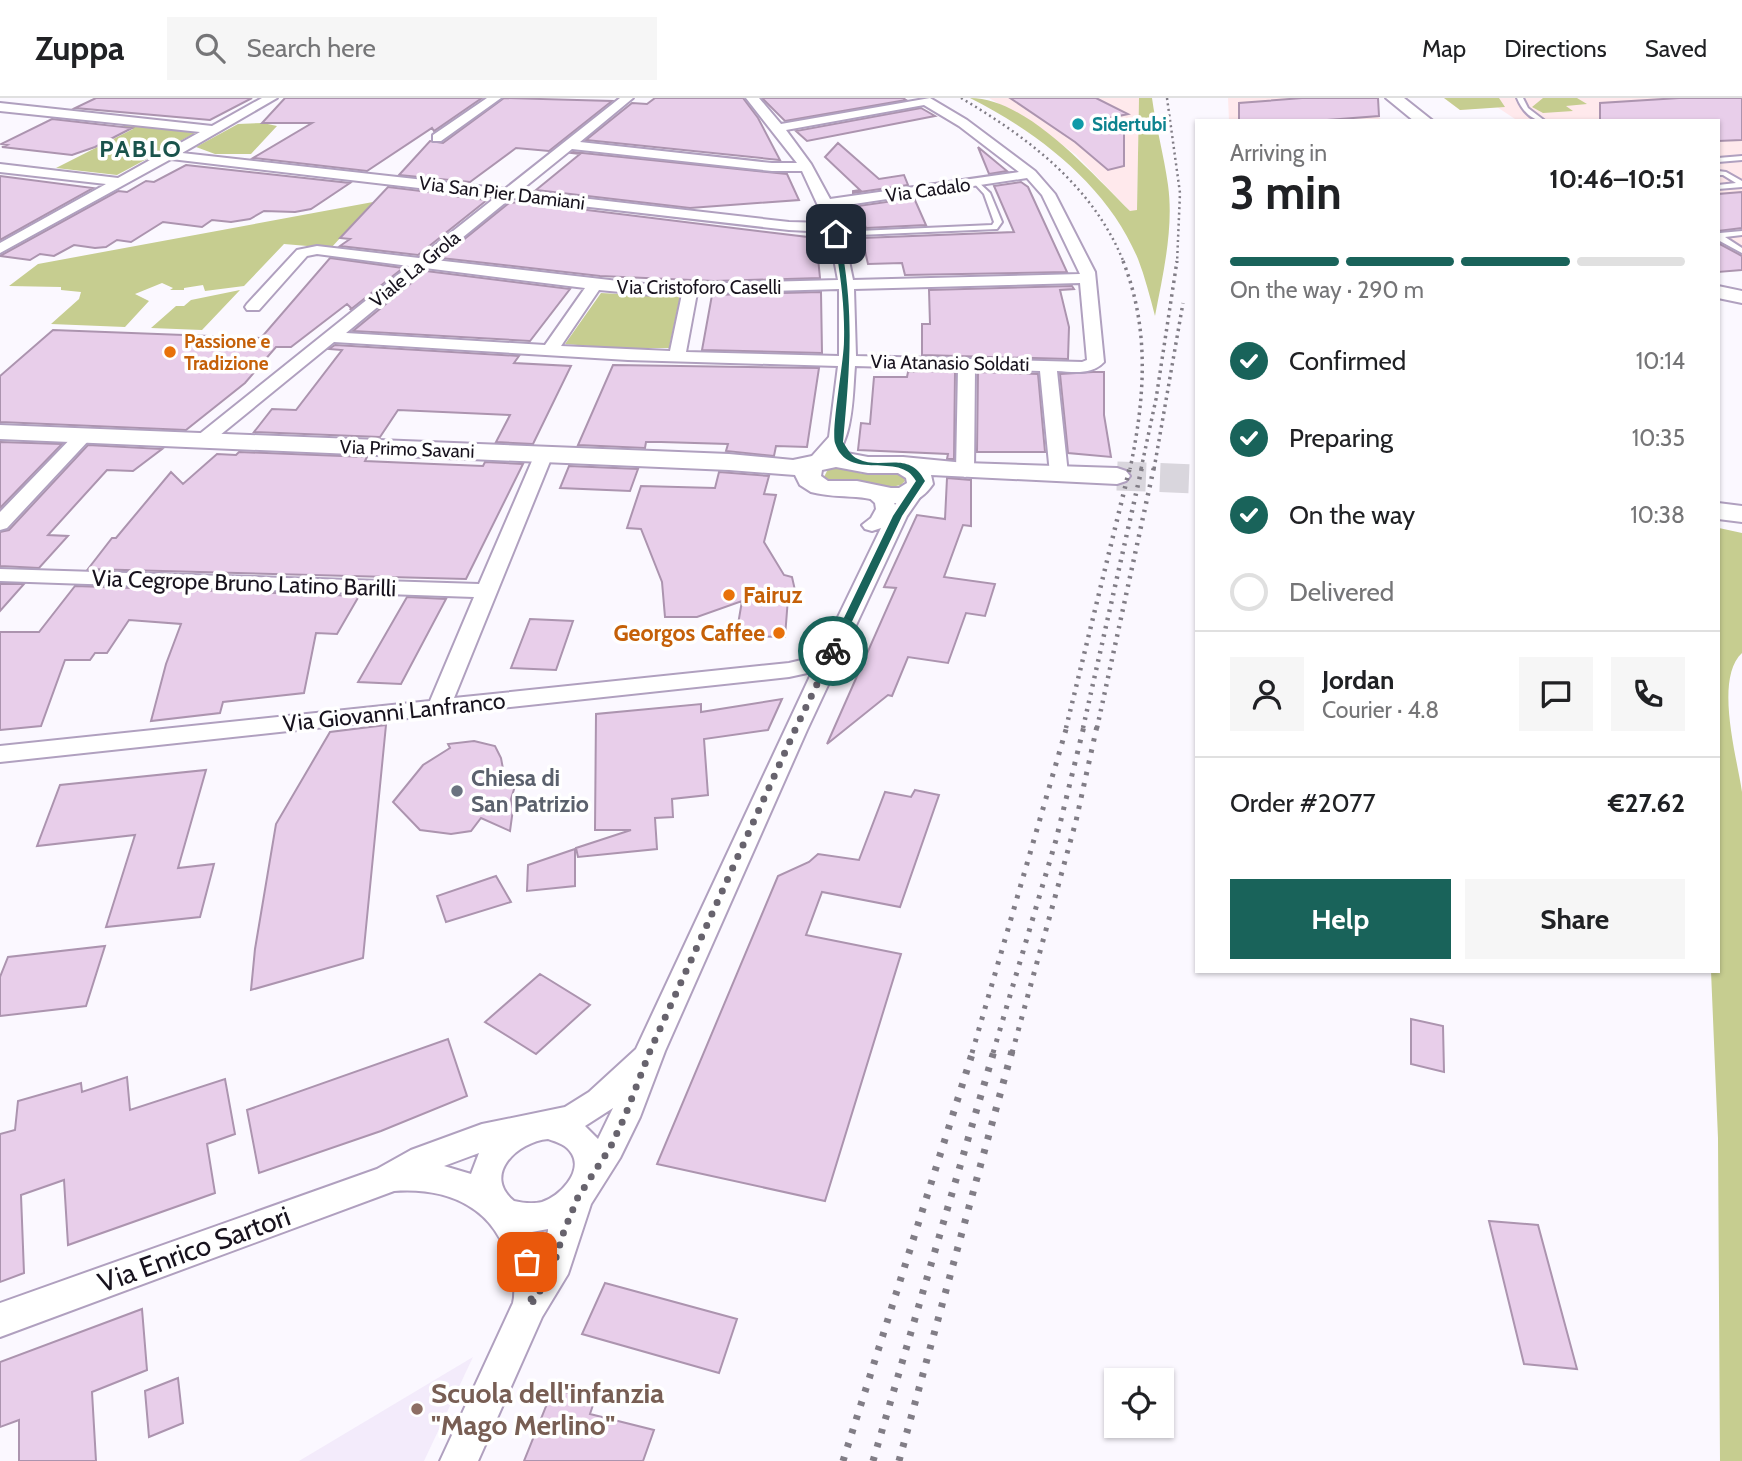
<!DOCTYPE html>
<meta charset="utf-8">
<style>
body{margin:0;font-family:Cabin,sans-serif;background:#f6f6f6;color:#202124;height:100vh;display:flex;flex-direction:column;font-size:26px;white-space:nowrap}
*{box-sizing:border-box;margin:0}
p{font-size:23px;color:#757577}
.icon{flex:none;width:38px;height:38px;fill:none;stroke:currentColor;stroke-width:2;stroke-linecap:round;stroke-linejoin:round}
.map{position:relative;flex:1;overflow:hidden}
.details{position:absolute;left:1195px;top:21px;width:525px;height:854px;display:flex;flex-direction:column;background:#fff;border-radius:0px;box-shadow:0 2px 5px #0004}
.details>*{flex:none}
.buttons{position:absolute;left:1104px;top:1270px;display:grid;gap:14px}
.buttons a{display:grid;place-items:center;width:70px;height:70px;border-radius:0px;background:#fff;box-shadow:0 2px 5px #0004;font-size:35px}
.pin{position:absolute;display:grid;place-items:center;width:60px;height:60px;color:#fff;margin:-30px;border-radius:14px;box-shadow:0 4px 10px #0006}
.courier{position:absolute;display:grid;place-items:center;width:70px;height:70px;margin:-35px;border:5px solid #19635a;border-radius:50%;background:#fff;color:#222;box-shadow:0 2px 9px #0007}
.headline em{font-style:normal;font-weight:700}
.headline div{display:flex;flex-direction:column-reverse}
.headline{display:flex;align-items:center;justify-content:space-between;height:119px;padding:0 35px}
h1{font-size:46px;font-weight:700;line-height:52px}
.bar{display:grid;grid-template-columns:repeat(4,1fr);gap:10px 7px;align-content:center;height:84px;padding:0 35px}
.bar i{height:9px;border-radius:5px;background:#e0e0e0}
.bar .active{background:#19635a}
.bar p{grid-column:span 4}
.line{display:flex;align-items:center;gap:18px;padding:0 35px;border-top:2px solid #e0e0e0}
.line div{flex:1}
.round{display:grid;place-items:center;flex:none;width:74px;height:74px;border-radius:0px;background:#f6f6f6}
ol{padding:0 35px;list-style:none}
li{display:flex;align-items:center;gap:21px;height:77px}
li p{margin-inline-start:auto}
li .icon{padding:7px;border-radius:50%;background:#19635a;color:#fff;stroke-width:4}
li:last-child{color:#757577}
li i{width:38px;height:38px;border:4px solid #e0e0e0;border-radius:50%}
.button{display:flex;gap:14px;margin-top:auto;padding:14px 35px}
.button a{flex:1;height:80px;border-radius:0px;background:#19635a;color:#fff;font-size:28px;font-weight:700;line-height:80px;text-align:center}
.button a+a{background:#f6f6f6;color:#202124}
header{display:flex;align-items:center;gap:42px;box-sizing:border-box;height:98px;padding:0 35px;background:#fff;border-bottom:2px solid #e0e0e0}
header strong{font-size:33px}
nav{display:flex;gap:38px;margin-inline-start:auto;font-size:24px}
.search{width:490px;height:63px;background:#f6f6f6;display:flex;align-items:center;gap:18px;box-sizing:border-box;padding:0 24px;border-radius:0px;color:#757577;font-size:26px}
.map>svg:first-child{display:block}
.built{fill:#f3ebfb}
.industrial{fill:#ffe9ec}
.green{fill:#c6cd90}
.building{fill:#e8ceea;stroke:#ac94af;stroke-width:2}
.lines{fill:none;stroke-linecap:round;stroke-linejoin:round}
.secondary-tunnel{stroke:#d9d6dd;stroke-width:29;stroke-dasharray:29 14;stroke-linecap:butt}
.lane-casing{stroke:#b0a0bf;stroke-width:4}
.street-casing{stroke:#b0a0bf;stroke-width:4}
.secondary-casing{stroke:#b0a0bf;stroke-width:4}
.lane{fill:#fff;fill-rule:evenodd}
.street{fill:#fff;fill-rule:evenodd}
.secondary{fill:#fff;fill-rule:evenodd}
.rail-far4{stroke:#817d86;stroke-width:2.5;stroke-dasharray:2 3.5;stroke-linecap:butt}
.rail-far3{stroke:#817d86;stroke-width:3.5;stroke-dasharray:2.5 4.5;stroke-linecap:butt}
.rail-far2{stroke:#817d86;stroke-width:4.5;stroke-dasharray:2.5 6;stroke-linecap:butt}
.rail-far1{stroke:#817d86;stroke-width:5;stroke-dasharray:3.5 8;stroke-linecap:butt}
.rail{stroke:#817d86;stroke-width:7;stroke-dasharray:4.5 10;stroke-linecap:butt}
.route{fill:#19635a}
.done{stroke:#67636d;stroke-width:7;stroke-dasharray:0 12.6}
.culture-dot{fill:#0f9aa8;stroke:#fff;stroke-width:2.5}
.food-dot{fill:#e8710a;stroke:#fff;stroke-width:2.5}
.worship-dot{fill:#6b7280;stroke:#fff;stroke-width:2.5}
.education-dot{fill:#8d6e63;stroke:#fff;stroke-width:2.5}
.labels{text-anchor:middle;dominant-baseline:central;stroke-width:7;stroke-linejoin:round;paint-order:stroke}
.far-culture-label{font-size:19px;font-weight:bold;fill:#0d838f;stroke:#fff;text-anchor:start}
.far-street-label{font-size:19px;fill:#18131e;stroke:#fff}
.far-food-label{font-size:19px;font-weight:bold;fill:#c56008;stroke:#fff;text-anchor:start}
.street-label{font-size:23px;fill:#18131e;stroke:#fff}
.food-label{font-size:23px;font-weight:bold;fill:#c56008;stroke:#fff;text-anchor:start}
.worship-label{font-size:23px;font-weight:bold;fill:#5b616d;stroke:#fff;text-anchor:start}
.far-district-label{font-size:24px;font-weight:bold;letter-spacing:2px;fill:#1a534c;stroke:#fff}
.near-street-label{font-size:28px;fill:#18131e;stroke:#fff}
.near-education-label{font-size:28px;font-weight:bold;fill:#785e54;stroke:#fff;text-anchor:start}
</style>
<header>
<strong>Zuppa</strong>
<div class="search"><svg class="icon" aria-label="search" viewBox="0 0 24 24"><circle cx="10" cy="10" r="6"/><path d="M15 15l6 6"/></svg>Search here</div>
<nav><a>Map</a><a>Directions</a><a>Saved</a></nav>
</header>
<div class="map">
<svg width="1742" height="1363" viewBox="0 0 1742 1363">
<rect width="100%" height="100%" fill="#fbf8ff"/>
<path class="built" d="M473 1259 424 1363H299Z"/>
<path class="industrial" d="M989 0H1139L1137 113H1130L1076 57 1040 30Z
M1228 0H1357L1383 23H1229Z
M1444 0H1742V159L1719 151 1718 23H1518L1497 9 1460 12Z"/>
<path class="green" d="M970 0C1027 0 1091 75 1130 113L1137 112 1139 0H1152C1156 29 1164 58 1168 87 1174 130 1163 176 1155 218 1150 199 1145 179 1138 161 1108 88 1038 34 970 0Z
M1444 0H1499L1505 9 1460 12Z
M1543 0H1577L1587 6 1566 8 1573 13 1543 15 1532 9Z
M263 25 277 28 251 56H215L196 49 238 26Z
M126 27 195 35 117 77 56 70 133 31 123 29Z
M373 104 331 150 284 146 244 188 205 193 203 187 184 190V192H170L173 190 162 185 135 196 149 203 125 229 51 226 79 201 81 194 61 192V189L9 188 38 166Z
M240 192 202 232 151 230 176 208H184L191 202Z
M601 195 680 199 669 250H616L565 246Z
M839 369 863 376H897L904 379 905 383 901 387 891 389 860 383H832L824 379 828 371Z
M1719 430 1742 435V555C1714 581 1737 659 1742 694V1363H1720L1718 1040 1711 873H1718Z"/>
<path class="building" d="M96 0H252L210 22 75 10Z
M285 0H482L434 33 432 30 367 73 253 60 312 25H262Z
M504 0 612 3 549 53 516 50 470 84 399 77 430 43 443 45Z
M655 0H743L758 20 780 62 586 42 632 5 647 6Z
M762 0H903L906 2 785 23Z
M1010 0H1096L1128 16 1100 22 1124 34V68L1108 72 1075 44Z
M1302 0H1378L1379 18 1327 22 1239 23V5Z
M1679 0H1742V42L1718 43V23H1600V5Z
M921 10 935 18 807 43 796 33Z
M52 21 132 30 95 49 72 57 2 49 7 47 1 46Z
M838 45 879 81 904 77 908 87 853 95V93L860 92 825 59Z
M978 49 1007 73 989 76Z
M573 54 787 76 799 102 690 110 536 92 580 56 571 55Z
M186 67 350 85 311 111 295 114 264 113 250 121 231 124 212 122 202 129 163 124 131 144 117 142 106 149 95 150 74 147 54 158 40 156 30 162 0 158 118 93 127 94 146 83 154 84Z
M0 78 93 90 0 142Z
M1021 84 1028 89 1067 174 905 177 902 165 868 166 862 140 1014 134 994 88Z
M388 89 454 97 452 98 487 102 418 157 340 148 350 141 340 140Z
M1742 94V130L1718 133V96Z
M914 100 926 127 866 130 858 108Z
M522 104 816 140 820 180 714 183 600 178 441 160 509 105Z
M1718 145 1742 158V172L1718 174Z
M330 160 403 170 350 212 351 210 347 206 291 249H276L245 285 186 332 0 324V278L53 232 261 240Z
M426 173 570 191 530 243 353 233Z
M1072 188 1074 191 1060 192 1069 229 1068 261 922 257V226H930L929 192Z
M821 194 822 255 702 252 712 197Z
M335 247 519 258 514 265 571 268 533 346 496 344 510 317 398 312 380 339 254 334 272 311 296 312 342 252 329 251Z
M613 267 819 270 807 349 776 348 774 358 726 353 728 346 661 344H646L645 350 578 347Z
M922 273 955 274 954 361H947L948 356 858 352 861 325 870 326 874 279H907L908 274Z
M978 274 1038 276 1045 354H977Z
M1093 274H1104V317L1111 359 1068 355 1060 276Z
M0 344 62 346 0 410Z
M88 347 162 351 133 373 107 372 48 437 68 438 39 470 0 468V434L9 432Z
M239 354 367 359 365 363 434 366 483 368 485 364 523 366 466 481 88 471 112 440H116L171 374 183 386 217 356 236 357Z
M569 368 638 371 630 393 560 390Z
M719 374 769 378 764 396 776 397 764 444 784 477 792 479 797 501 788 500 785 539 736 538 742 503 697 519H665L662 484 641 431 627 430 641 388 715 390Z
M947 380 971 382V428L963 427 944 479 995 486 985 518 966 515 948 565 908 559 892 598 888 597 827 646 896 490 884 489 917 417 945 421Z
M0 486H24L0 513Z
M75 488 359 498 337 536 316 535 304 595 223 604 220 615 151 623 166 566 181 526 129 522 107 555H95L90 562H65L41 628 0 632V534H39Z
M407 499 446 501 401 586 358 584Z
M530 521 573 523 556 572 511 570Z
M782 601 768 632 704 641 708 697 672 701 673 719 655 720 657 751 578 759 576 750 631 732H595L596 616 701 606V614Z
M386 627 363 860 251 892 255 851 276 726 330 634Z
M474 643 495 648 501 660 506 687 515 688 511 701 513 711 510 733 481 720 471 733 451 736 420 732 393 704 423 667 450 650 448 646Z
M206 672 178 770 214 766 200 819 106 829 135 737 37 748 60 687Z
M915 692 939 697 900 809 822 794 806 837 901 856 825 1103 657 1066 778 778 809 764 818 756 859 762 885 694 911 699Z
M575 751V788L527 793 528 767Z
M496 778 511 804 446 824 437 798Z
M105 848 86 908 0 918V879L8 859Z
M540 876 590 907 536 956 485 924Z
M1411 921 1443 928 1444 974 1411 966Z
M448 941 467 998 381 1033 259 1075 247 1012Z
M127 979 130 1012 225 981 235 1036 207 1046 215 1095 68 1147 64 1082 21 1097 24 1175 0 1184V1036L15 1032 18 1003 81 985 82 994Z
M1489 1123 1538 1127 1577 1271 1524 1266Z
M605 1185 737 1221 719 1275 582 1236Z
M142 1211 147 1272 92 1294 96 1363H19V1322L0 1329V1264Z
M178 1280 183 1325 149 1339 145 1293Z
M553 1291 595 1301 590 1316 654 1332 643 1363H524Z"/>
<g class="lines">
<path class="secondary-tunnel" d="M1117 378 1197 381"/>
<g class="lane-casing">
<path id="lane" d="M1517 0H1523L1528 10 1545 23C1531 23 1522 12 1517 0Z
M1742 58V62L1718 64V60Z
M1718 73 1726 74 1742 83V89L1718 91V87L1736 85 1723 77H1718Z
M976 82 990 95 1002 124 997 131 836 138 832 136 836 134 992 127 994 124 984 96 973 84Z
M1742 133V137L1725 139 1742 150V155L1718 142 1720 135Z"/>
</g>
<g class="street-casing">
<path id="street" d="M262 0H277L182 55 505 91 620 0H633L580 44 772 65H797L746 0H759L781 26 930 0 967 22 1035 73 1055 96 1095 174 1104 264C1092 277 1074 274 1057 273L1068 376 1059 382 1050 376 1040 273 975 271 974 373 965 379 956 373 958 271 855 268C852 302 855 362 813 373L804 367 829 339 838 268 628 262 334 244 209 346H197L194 342 197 338 409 168 317 156 307 158 259 212H247L245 209 247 206 297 152 317 148 419 160 496 99 171 61 0 155V145L106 86 0 74V66L118 80 200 34 0 13V5L212 28ZM924 7 959 28 1019 74 830 101 811 66 786 32ZM572 51 772 73H802L826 125 789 124 520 93ZM1027 80 1042 97 1080 176 853 182 843 134 834 109ZM511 100 789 132 829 134 838 182 653 187 435 162ZM425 170 585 190 545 247 346 235ZM1080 185 1087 262 1082 264 856 258 854 191ZM839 191V258L686 254 697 195ZM599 192 653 197 682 196 670 253 561 248Z
M487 0H501L441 43H433V37Z
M84 332 93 337 90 341 7 430 0 432V414L78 333Z
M544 350 553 356 454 600 789 565 806 561 824 548 881 430 872 433 865 431 862 427 871 420 876 411 875 405 864 395 867 391C880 388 891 395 895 407L908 388 915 386 925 392 907 418 807 632 665 953 640 1019 620 1060 591 1106 568 1176 542 1219 478 1363H440L513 1205C516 1193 513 1180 510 1168 497 1110 449 1089 394 1093L0 1239V1205L377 1071 411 1052 482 1026 565 1009 589 994 636 951 812 574 789 579 0 664V648L430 603 474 499 0 483V471L479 486 535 356ZM613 1010 598 1041 585 1028ZM548 1041C557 1044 567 1047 572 1056 583 1074 559 1099 542 1104 534 1106 522 1105 514 1103 482 1077 517 1044 548 1041ZM479 1055 471 1076 444 1068ZM548 1131V1133L541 1155 532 1134Z"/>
</g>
<g class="secondary-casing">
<path id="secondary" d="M1386 0H1404L1433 23H1414Z
M1718 188 1742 193V205L1718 200Z
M0 327 729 356 793 362 836 353 868 359H903L965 365 1117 370 1126 373 1130 378 1126 383 1117 386 931 377 933 386C911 418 886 401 856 399 840 398 826 398 811 394L800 387 795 377 729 372 0 341ZM836 369 868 375H898L906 380 907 385 899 390H891L857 383H828L821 378 822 372Z
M1718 405 1742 408V424L1718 421Z"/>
</g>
<use href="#lane" class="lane"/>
<use href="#street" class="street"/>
<use href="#secondary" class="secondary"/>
<path class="rail-far4" d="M961 0C1029 40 1094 89 1124 165
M1167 0 1180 95 1177 165"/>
<path class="rail-far3" d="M1123 163C1150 231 1145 300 1130 371
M1141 371 1156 301 1177 163
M1154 371 1183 205"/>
<path class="rail-far2" d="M1066 630 1130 369
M1083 630 1142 369
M1097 630 1154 369"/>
<path class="rail-far1" d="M972 955 1067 628
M993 955 1056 742 1084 628
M1012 955 1076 723 1097 628"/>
<path class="rail" d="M843 1363 973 953
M873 1363 994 953
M899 1363 1012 953"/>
</g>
<path class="route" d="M836 134 839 136C855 212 850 268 843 344 847 350 851 358 858 361 882 373 908 351 925 383L902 418 838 553 833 557 828 553 893 418 916 383C900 352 848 385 835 345 831 331 844 263 844 243 845 207 840 172 833 136Z"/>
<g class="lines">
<path class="done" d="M527 1164 533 1189 530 1208 551 1176 564 1133 578 1099 610 1050 625 1018 650 953 795 632 833 553"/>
</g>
<circle class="culture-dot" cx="1078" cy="26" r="7"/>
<g class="food-dot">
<circle cx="170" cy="254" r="7"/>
<circle cx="729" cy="497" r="7"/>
<circle cx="779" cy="535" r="7"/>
</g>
<circle class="worship-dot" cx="457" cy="693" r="7"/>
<circle class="education-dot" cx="417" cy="1311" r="7"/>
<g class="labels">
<g class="far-culture-label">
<text x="1092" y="26">Sidertubi</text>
</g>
<g class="far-street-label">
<text transform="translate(928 92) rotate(-8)">Via Cadalo</text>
<text transform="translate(502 95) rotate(7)">Via San Pier Damiani</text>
<text transform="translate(415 171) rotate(-39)">Viale La Grola</text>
<text x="699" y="189">Via Cristoforo Caselli</text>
<text transform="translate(950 265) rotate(1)">Via Atanasio Soldati</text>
<text transform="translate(407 351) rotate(2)">Via Primo Savani</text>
</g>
<g class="far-food-label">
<text x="184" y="243">Passione e<tspan x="184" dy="22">Tradizione</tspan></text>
</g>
<g class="street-label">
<text transform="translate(244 485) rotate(2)">Via Cegrope Bruno Latino Barilli</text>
<text transform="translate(394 614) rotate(-6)">Via Giovanni Lanfranco</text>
</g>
<g class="food-label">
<text x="743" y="497">Fairuz</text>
<text x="765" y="535" text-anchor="end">Georgos Caffee</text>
</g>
<g class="worship-label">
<text x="471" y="680">Chiesa di<tspan x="471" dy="26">San Patrizio</tspan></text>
</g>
<g class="far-district-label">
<text x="141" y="50">PABLO</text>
</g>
<g class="near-street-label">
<text transform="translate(194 1151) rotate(-20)">Via Enrico Sartori</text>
</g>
<g class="near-education-label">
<text x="431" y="1295">Scuola dell'infanzia<tspan x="431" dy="32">"Mago Merlino"</tspan></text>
</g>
</g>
</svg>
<div class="buttons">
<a><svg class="icon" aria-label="locate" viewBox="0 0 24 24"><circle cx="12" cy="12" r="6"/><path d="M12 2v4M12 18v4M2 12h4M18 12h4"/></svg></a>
</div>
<div class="pin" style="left:527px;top:1164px;background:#ea580c"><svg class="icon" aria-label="bag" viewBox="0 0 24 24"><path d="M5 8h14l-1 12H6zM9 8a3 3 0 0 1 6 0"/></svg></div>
<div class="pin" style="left:836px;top:136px;background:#1f2937"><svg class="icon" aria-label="home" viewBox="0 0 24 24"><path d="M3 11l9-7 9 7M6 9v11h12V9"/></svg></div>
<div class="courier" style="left:833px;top:553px"><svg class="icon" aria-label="bike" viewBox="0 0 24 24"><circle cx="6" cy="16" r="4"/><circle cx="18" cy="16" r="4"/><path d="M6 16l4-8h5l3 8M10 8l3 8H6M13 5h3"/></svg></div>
<section class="details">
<div class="headline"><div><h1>3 min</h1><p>Arriving in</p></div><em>10:46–10:51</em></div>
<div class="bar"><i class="active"></i><i class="active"></i><i class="active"></i><i></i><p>On the way · 290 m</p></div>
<ol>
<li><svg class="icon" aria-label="check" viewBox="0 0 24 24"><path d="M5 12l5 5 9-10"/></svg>Confirmed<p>10:14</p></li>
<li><svg class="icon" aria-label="check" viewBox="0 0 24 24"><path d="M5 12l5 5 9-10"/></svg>Preparing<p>10:35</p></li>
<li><svg class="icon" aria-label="check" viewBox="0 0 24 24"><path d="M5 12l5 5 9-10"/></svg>On the way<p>10:38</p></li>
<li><i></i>Delivered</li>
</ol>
<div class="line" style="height:126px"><a class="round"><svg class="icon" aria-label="person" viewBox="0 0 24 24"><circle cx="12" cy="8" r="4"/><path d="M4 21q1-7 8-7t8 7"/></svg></a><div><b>Jordan</b><p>Courier · 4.8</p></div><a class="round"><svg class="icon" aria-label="chat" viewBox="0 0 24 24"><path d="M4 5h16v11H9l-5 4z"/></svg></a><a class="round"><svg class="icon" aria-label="phone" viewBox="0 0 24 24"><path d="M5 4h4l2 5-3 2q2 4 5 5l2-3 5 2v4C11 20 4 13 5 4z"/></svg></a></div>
<div class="line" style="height:91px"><div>Order #2077</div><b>€27.62</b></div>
<div class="button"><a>Help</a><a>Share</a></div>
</section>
</div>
